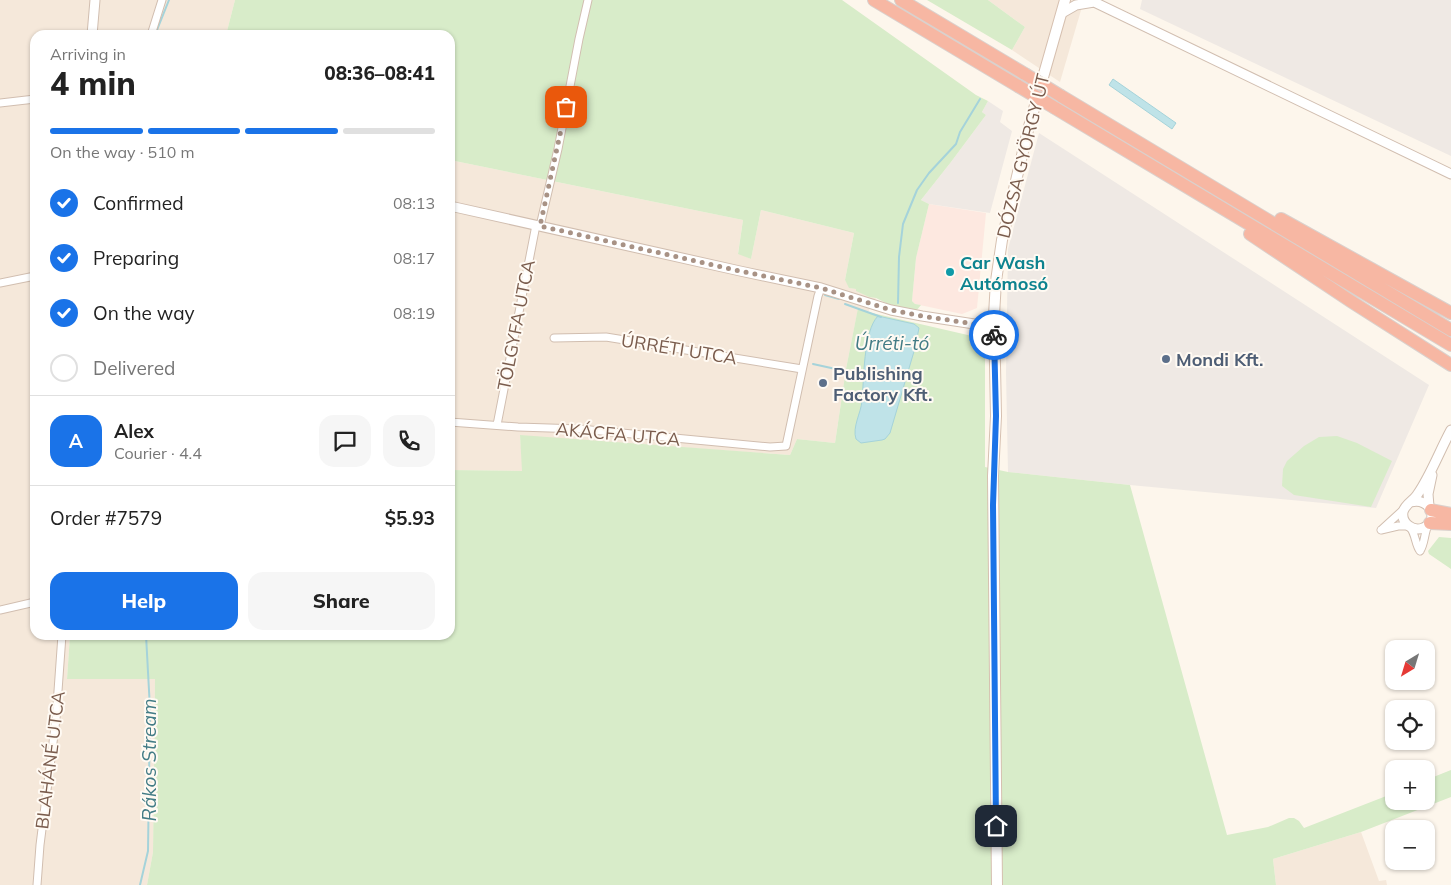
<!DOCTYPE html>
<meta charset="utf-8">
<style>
body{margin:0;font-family:Mulish,sans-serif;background:#f6f6f6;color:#222;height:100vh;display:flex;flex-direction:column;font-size:19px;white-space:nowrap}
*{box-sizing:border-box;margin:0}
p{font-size:16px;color:#767676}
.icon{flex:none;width:28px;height:28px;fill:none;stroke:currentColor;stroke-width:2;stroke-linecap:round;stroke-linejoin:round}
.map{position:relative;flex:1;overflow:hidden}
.details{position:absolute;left:30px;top:30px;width:425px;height:610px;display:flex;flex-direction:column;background:#fff;border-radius:15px;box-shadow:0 1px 4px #0004}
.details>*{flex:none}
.needle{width:32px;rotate:218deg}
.buttons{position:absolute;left:1385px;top:640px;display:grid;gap:10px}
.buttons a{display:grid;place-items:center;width:50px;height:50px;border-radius:10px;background:#fff;box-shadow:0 1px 4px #0004;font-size:25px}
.pin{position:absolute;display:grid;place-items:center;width:42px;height:42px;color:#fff;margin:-21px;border-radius:10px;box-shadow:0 2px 8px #0006}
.courier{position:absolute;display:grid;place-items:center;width:50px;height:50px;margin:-25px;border:4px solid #1a73e8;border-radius:50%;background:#fff;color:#222;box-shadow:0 1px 6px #0007}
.head em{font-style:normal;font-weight:800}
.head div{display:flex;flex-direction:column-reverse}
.head{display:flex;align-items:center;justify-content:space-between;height:85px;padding:0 20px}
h1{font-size:32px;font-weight:800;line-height:38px}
.bar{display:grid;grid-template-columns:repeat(4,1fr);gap:8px 5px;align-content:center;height:60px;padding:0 20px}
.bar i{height:6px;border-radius:4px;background:#e0e0e0}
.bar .active{background:#1a73e8}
.bar p{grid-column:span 4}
.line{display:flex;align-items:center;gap:12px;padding:0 20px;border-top:1px solid #e0e0e0}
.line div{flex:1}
.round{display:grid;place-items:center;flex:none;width:52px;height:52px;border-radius:15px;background:#f6f6f6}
ol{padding:0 20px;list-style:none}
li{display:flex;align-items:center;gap:15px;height:55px}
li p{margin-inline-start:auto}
li .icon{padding:5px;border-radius:50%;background:#1a73e8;color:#fff;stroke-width:4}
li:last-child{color:#767676}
li i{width:28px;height:28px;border:2px solid #e0e0e0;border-radius:50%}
.button{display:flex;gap:10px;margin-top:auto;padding:10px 20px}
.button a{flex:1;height:58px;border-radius:15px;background:#1a73e8;color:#fff;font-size:20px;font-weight:800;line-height:58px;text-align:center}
.button a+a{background:#f6f6f6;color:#222}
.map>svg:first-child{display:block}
.residential{fill:#f5e8da}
.commercial{fill:#fde8e0}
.industrial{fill:#efe9e4}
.green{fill:#d8ecc9}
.water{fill:#bfe3e8;stroke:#a5d3da}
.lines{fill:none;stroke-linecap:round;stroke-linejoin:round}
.stream{stroke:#a5d3da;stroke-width:2}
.minor-casing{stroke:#d1beb0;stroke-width:9}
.tertiary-casing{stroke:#d1beb0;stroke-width:11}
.secondary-casing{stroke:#d6c0b0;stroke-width:12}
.motorway-casing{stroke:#dad1cd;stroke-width:14}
.minor{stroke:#fff;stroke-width:7}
.tertiary{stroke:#fff;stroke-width:9}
.secondary{stroke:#fff;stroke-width:10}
.motorway{stroke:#f7b7a3;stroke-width:12}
.motorway-bridge-casing{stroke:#dad1cd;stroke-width:14;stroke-linecap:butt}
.motorway-bridge{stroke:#f7b7a3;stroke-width:12}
.done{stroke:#a89285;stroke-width:5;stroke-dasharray:0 9}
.route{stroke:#1a73e8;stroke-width:6}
.culture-dot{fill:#0f9aa8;stroke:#fffaf3;stroke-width:2}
.service-dot{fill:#5c6f8a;stroke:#fffaf3;stroke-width:2}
.labels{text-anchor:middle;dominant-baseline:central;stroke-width:4;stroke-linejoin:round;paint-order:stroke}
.street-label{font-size:18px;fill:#7a5c4d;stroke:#fffaf3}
.culture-label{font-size:18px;font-weight:bold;fill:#0d838f;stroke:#fffaf3;text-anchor:start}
.service-label{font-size:18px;font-weight:bold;fill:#4e5e75;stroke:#fffaf3;text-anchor:start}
.water-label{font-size:19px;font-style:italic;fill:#437c86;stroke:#fffaf3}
</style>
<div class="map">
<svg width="1451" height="885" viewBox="0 0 1451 885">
<rect width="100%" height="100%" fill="#fdf6ec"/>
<path class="residential" d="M0 0H235L226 35H35V635H70L67 679H155L153 852 147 885H0Z
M988 0H1084L1060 82 1012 50 1025 27Z
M450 160 743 220 738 253 751 259 761 210 854 233 845 280 850 288 857 289V291L869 297 876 298 868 312 858 309 846 369 835 443 797 439 790 455 520 436 523 471 450 470Z
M1361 832 1379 881 1386 880 1387 885H1276L1273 859Z"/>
<path class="commercial" d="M929 204 986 213 977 308 962 314 915 304 912 301 916 258Z"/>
<path class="industrial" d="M1142 0H1451V156L1140 9Z
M988 101 1003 111 1000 122 1012 131 990 213 929 204 921 200 951 162 986 115 982 112Z
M1039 133 1429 385 1376 508 1130 485 1008 472 1006 373 1008 249Z"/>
<path class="green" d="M235 0H842L976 95 988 101 982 112 986 115 951 162 921 200 929 204 916 258 912 301 915 304 921 305 916 311 894 307 876 298 869 297 856 291V289L849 288 845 280 854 233 761 210 751 259 738 254 743 220 450 160V35H226Z
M927 0H988L1025 27 1012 50Z
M858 308 868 312 985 339V467L1008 472 1130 485 1227 835 1268 827 1289 818H1294L1299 821 1304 828 1394 793V801H1426V780L1451 770V797L1361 832 1273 859 1276 885H147L153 852 155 679H67L70 635H450V470L522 471 520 435 790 455 797 439 835 443 846 369Z
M1337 436 1357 443 1392 461 1371 507 1294 495 1282 486 1283 469 1287 461 1304 446 1319 437Z
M1439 537 1451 538V569L1429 554 1428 551Z"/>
<path class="water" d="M1113 79 1176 123 1172 129 1109 85Z
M878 316 914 324 919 328 915 348 890 433 885 439 882 440 861 443 856 439C852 427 861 413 862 401 864 381 863 331 878 316Z"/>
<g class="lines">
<path class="stream" d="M155 35 169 0
M825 295 839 299
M898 303 899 257 903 224 917 190 929 173 956 144 960 132 980 99
M845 304 881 317
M813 364 863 375
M140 885 148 851 150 709 146 635"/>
<g class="minor-casing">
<path id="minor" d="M151 35 162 0
M0 103 35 99
M540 226 558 149 579 39 588 0
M0 283 35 276
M554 338 606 337 802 369
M450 422 518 427 580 429 770 447 786 446 818 296 821 288
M497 425 536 225
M1410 527C1416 535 1415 544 1420 551
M1381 530 1403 510
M1381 530 1398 526H1408
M1420 551C1425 543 1424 534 1428 525
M0 610 35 602
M37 885 40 845 56 719 62 635"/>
</g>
<g class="tertiary-casing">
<path id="tertiary" d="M1090 0 1451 174
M1062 13 1076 5 1094 2
M92 35 95 0
M450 206 740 271 821 288 891 310 922 316 994 327
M1411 502C1431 497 1440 521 1423 528 1413 532 1401 523 1403 512 1405 504 1413 501 1417 495 1430 477 1440 450 1451 430
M1429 506 1428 494 1432 475"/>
</g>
<g class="secondary-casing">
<path id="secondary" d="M997 885 993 476 996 416 994 315 996 281 1002 240 1028 130 1065 0"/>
</g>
<g class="motorway-casing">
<path id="motorway" d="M874 0 1018 86
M901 0 1025 74
M1061 96 1451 330
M1055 108 1451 345
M1281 219 1451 313
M1250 234 1352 302 1451 365
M1431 510 1451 514
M1430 523 1451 524"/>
</g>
<use href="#minor" class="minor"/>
<use href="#tertiary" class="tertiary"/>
<use href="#secondary" class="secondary"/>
<use href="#motorway" class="motorway"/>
<g class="motorway-bridge-casing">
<path id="motorway-bridge" d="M1025 74 1061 96
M1018 86 1055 108"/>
</g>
<use href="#motorway-bridge" class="motorway-bridge"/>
</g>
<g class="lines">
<path class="done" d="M566 107 540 226 740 271 821 288 891 310 922 316 994 327V335"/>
<path class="route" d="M994 335 996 416 993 505 996 826"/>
</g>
<circle class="culture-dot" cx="950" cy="272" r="5"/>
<g class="service-dot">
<circle cx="1166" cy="359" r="5"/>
<circle cx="823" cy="383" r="5"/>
</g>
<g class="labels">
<g class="street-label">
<text transform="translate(1023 156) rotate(-76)">DÓZSA GYÖRGY ÚT</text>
<text transform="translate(516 325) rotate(-79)">TÖLGYFA UTCA</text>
<text transform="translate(679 349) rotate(9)">ÚRRÉTI UTCA</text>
<text transform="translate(618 434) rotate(5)">AKÁCFA UTCA</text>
<text transform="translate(50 760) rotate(-83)">BLAHÁNÉ UTCA</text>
</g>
<g class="culture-label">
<text x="960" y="262">Car Wash<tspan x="960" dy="21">Autómosó</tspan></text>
</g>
<g class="service-label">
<text x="1176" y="359">Mondi Kft.</text>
<text x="833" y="373">Publishing<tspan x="833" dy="21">Factory Kft.</tspan></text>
</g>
<g class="water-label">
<text x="892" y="343">Úrréti-tó</text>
<text transform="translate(149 760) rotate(-90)">Rákos Stream</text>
</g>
</g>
</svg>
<div class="buttons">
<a><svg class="needle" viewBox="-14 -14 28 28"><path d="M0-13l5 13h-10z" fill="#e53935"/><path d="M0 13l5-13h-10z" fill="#767676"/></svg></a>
<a><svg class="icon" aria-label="locate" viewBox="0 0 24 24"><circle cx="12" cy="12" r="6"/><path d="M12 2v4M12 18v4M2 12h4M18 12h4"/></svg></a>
<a>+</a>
<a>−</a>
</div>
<div class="pin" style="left:566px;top:107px;background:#ea580c"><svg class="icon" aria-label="bag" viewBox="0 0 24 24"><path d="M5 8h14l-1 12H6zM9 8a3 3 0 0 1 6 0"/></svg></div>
<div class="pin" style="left:996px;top:826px;background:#1f2937"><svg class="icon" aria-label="home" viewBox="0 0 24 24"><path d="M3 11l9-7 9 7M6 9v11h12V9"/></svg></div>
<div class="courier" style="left:994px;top:335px"><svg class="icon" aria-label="bike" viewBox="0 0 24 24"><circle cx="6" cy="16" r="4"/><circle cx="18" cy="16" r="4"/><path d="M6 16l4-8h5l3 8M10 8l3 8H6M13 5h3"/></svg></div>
<section class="details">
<div class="head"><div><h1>4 min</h1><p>Arriving in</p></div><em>08:36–08:41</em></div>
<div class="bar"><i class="active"></i><i class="active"></i><i class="active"></i><i></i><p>On the way · 510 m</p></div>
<ol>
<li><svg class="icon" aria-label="check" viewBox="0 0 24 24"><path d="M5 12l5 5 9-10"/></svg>Confirmed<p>08:13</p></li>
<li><svg class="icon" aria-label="check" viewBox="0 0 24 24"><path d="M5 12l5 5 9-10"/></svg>Preparing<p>08:17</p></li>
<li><svg class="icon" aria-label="check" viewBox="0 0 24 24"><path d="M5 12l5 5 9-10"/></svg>On the way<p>08:19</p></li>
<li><i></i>Delivered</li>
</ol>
<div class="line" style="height:90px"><b class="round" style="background:#1a73e8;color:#fff">A</b><div><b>Alex</b><p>Courier · 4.4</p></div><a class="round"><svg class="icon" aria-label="chat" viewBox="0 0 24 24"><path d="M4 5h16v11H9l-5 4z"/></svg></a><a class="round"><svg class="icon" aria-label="phone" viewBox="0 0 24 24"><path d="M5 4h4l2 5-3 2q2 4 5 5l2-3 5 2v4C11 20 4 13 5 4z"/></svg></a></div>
<div class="line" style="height:65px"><div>Order #7579</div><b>$5.93</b></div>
<div class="button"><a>Help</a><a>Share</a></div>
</section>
</div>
